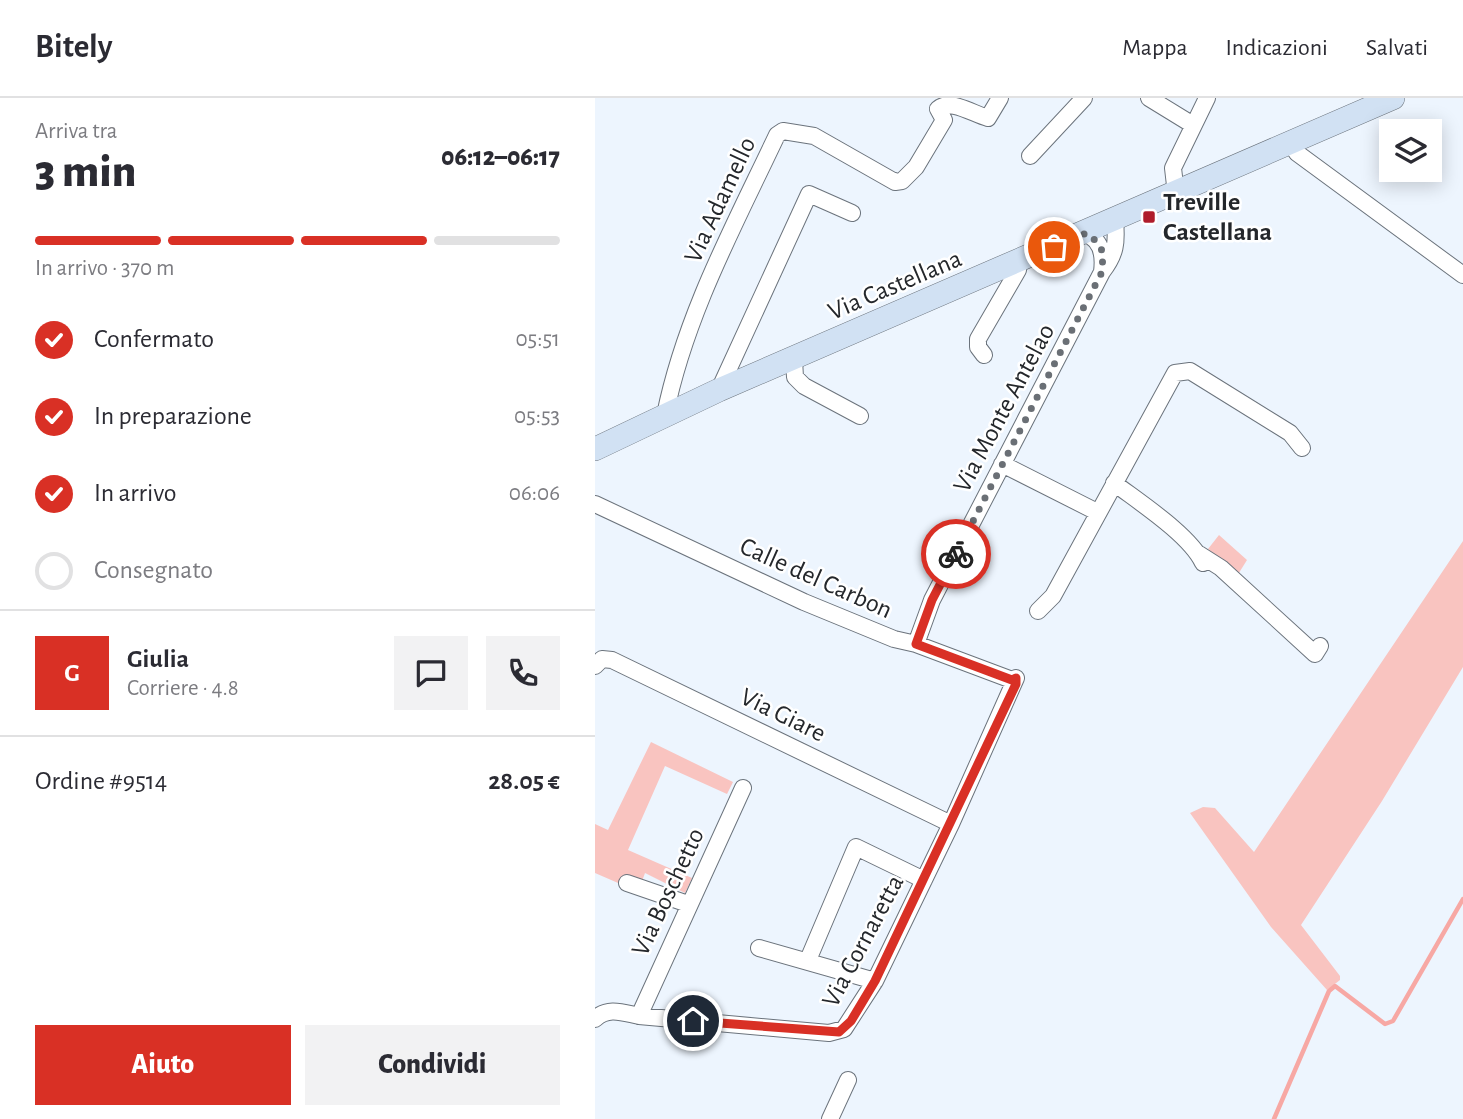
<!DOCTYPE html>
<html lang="it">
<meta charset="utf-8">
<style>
body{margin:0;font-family:"Alegreya Sans",sans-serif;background:#f2f2f3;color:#2b2b33;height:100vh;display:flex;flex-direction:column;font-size:26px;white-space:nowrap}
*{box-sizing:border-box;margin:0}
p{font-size:23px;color:#7c7c81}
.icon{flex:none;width:38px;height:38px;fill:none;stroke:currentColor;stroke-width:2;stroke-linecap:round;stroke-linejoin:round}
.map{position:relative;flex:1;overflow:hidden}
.details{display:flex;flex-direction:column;background:#fff;width:595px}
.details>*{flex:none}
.buttons{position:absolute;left:784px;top:21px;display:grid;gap:14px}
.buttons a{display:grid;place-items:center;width:63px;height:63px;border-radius:0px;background:#fff;box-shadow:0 4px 18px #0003;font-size:35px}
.pin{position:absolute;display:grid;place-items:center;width:60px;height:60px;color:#fff;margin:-30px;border:4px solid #fff;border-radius:50%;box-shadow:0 2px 7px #0007}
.courier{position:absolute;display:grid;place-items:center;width:70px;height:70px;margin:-35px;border:5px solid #d93025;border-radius:50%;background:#fff;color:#222;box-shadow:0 2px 9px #0007}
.head em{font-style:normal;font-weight:800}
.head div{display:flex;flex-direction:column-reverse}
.head{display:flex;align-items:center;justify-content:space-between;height:119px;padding:0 35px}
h1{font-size:46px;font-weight:800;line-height:52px}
.bar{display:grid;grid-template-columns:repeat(4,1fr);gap:10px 7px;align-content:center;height:84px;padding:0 35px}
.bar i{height:9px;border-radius:5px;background:#e1e1e2}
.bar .current{background:#d93025}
.bar p{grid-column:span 4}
.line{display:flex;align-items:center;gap:18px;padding:0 35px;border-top:2px solid #e1e1e2}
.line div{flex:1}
.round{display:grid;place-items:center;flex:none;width:74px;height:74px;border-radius:0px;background:#f2f2f3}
ol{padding:0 35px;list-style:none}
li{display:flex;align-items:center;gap:21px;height:77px}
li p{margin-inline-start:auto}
li .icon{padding:7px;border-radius:50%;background:#d93025;color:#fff;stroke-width:4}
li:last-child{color:#7c7c81}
li i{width:38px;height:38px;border:4px solid #e1e1e2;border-radius:50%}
.action{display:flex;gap:14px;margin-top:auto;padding:14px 35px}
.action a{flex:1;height:80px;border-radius:0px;background:#d93025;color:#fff;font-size:28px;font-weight:800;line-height:80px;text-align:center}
.action a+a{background:#f2f2f3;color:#2b2b33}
header{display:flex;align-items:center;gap:42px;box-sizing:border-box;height:98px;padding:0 35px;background:#fff;border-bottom:2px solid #e1e1e2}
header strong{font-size:33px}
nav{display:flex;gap:38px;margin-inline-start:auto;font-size:24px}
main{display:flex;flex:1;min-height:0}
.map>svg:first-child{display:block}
.green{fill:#f9c4c0}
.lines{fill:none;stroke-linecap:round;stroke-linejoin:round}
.stream{stroke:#f7a8a4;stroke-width:4.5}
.street-casing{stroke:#6b737c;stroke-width:18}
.secondary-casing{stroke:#6b737c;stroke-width:24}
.street{stroke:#fff;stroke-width:16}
.secondary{stroke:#d1e1f3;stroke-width:23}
.done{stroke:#6a6f75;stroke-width:7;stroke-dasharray:0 12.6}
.route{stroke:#d93025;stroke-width:9}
.poi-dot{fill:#af1c2b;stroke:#fff;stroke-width:2.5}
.labels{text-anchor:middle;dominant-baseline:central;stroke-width:5;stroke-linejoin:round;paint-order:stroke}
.street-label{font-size:26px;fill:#24272b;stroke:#fff}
.poi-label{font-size:26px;font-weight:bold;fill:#24272b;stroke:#fff;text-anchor:start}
</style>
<header>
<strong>Bitely</strong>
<nav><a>Mappa</a><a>Indicazioni</a><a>Salvati</a></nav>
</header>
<main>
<section class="details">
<div class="head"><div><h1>3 min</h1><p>Arriva tra</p></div><em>06:12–06:17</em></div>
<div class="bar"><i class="current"></i><i class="current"></i><i class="current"></i><i></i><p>In arrivo · 370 m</p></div>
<ol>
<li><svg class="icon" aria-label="check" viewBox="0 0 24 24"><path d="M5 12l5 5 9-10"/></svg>Confermato<p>05:51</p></li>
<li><svg class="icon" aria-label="check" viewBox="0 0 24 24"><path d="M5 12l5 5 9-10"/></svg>In preparazione<p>05:53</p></li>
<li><svg class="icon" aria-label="check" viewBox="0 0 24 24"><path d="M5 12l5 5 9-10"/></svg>In arrivo<p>06:06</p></li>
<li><i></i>Consegnato</li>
</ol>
<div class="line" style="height:126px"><b class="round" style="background:#d93025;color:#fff">G</b><div><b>Giulia</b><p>Corriere · 4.8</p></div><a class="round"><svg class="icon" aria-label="chat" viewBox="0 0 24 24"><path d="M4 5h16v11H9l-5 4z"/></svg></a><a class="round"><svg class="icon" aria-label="phone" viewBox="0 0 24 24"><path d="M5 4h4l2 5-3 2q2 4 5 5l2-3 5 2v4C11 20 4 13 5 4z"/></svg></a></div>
<div class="line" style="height:91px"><div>Ordine #9514</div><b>28.05 €</b></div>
<div class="action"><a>Aiuto</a><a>Condividi</a></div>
</section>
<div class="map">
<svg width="868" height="1021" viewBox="0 0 868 1021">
<rect width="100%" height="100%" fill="#edf5fe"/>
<path class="green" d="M624 437 652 462 642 478 613 451Z
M868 443V569L787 703 706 827 745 878V882L732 892 676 829 595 715 608 709 620 710 659 754Z
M56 644 138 684 132 696 70 668 33 752 97 780 90 795 50 775 46 786 30 788 0 775V726L13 732Z"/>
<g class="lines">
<path class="stream" d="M679 1021 734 893 740 888 790 926 798 923 868 801"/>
<g class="street-casing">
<path id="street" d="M554 0 598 27
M696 46 702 55 868 177
M435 58 489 0
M581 96 578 70 612 0
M489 136C507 140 509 158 507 174
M389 257 383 249V241L423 172 424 164
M199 262 200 279 209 288 265 318
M124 292 214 96 257 115
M70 317C90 218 139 128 182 37L188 33 219 38 300 84 307 83 321 69 349 22 343 11C355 0 378 16 393 20L405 0
M407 366 502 414
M519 385C544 404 595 437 608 465
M0 406 209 504 299 541 321 546 417 582 421 580 356 726 280 883 249 931 234 935 44 918C29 915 13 908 0 921
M604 456 626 470 720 556 725 548
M443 513 458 498 580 275 595 273 695 335 707 350
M321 546 337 502 507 174C521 156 522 145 520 122
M0 568 7 561 17 562 356 726
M32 785 93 806
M164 850 280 883
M213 862 261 749 329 782
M44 918 148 690
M235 1021 253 982"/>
</g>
<g class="secondary-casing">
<path id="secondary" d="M0 351 124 292 798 0"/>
</g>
<use href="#street" class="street"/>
<use href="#secondary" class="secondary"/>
</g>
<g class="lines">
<path class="done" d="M361 456 507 174 508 154 496 137 489 136 459 149"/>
<path class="route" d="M98 923 244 934 256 923 280 883 421 586V580L417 582 321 546 337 502 361 456"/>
</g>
<rect class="poi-dot" x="547" y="112" width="14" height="14" rx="3.5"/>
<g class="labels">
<g class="street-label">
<text transform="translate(125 102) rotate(-65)">Via Adamello</text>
<text transform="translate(300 187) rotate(-23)">Via Castellana</text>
<text transform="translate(409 310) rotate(-62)">Via Monte Antelao</text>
<text transform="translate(221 480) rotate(24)">Calle del Carbon</text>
<text transform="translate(188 617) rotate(26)">Via Giare</text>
<text transform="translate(73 794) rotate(-65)">Via Boschetto</text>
<text transform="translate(268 843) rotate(-62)">Via Cornaretta</text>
</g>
<g class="poi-label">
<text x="568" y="104">Treville<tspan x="568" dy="30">Castellana</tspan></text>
</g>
</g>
</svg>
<div class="buttons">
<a><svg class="icon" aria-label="layers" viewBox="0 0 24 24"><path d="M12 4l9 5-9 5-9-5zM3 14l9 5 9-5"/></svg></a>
</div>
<div class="pin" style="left:459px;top:149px;background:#ea580c"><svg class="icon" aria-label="bag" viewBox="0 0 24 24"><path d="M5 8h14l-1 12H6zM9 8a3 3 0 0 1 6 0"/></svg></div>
<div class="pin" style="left:98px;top:923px;background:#1f2937"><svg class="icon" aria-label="home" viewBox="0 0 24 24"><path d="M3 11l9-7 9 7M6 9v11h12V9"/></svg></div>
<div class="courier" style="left:361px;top:456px"><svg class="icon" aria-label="bike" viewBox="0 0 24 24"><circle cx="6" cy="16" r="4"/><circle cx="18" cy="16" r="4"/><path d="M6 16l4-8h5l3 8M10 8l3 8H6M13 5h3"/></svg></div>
</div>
</main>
